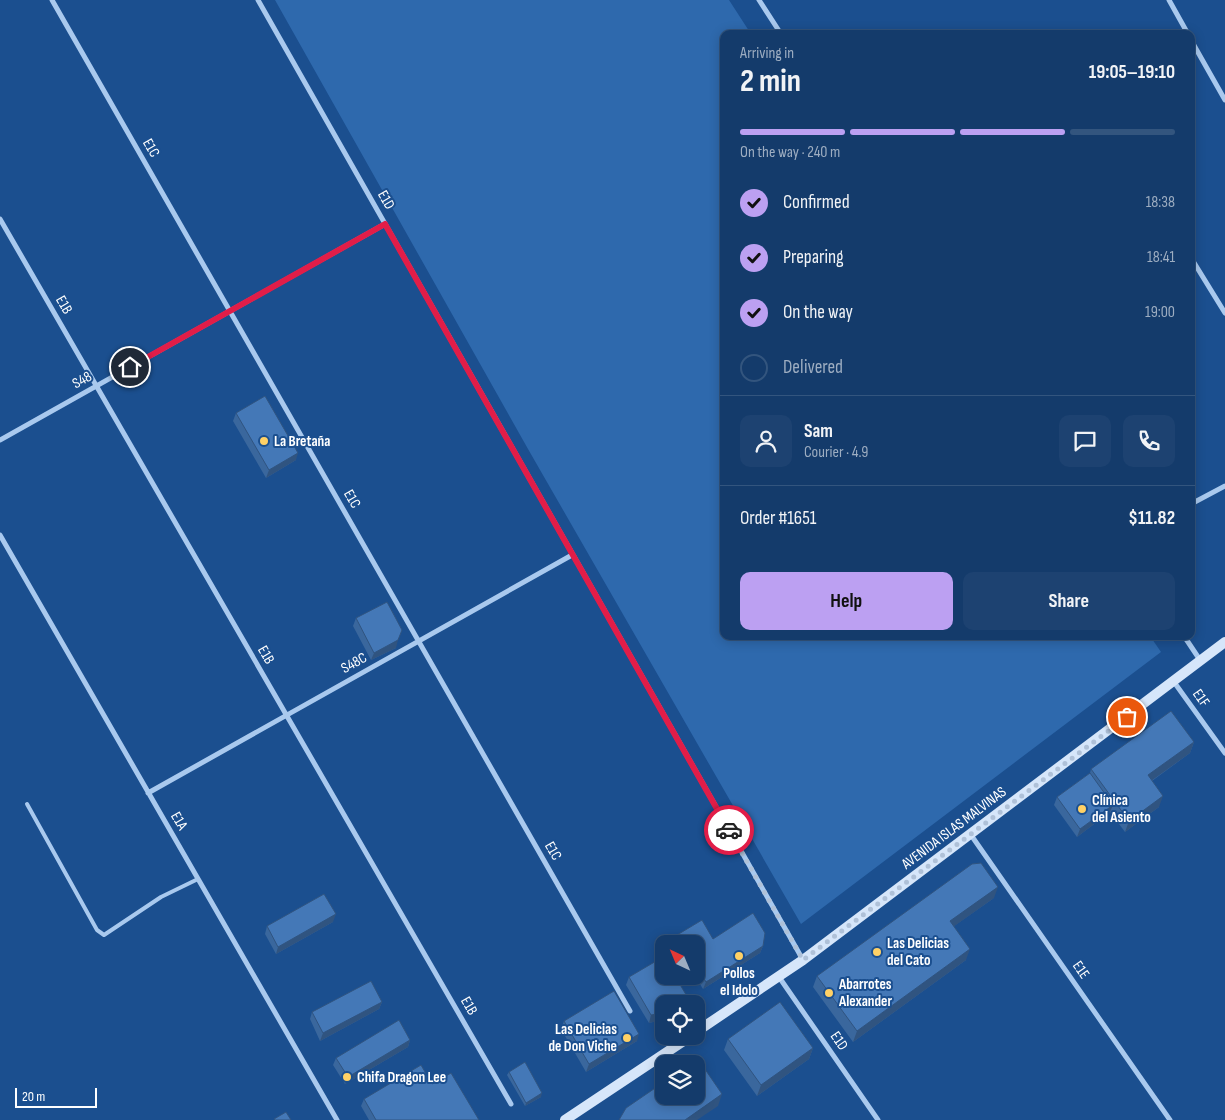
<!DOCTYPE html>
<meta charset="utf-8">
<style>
body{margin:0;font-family:"Sofia Sans Condensed",sans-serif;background:#1d4271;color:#f1f3f6;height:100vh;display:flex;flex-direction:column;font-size:19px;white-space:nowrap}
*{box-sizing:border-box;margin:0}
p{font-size:16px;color:#9dadc1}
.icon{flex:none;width:28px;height:28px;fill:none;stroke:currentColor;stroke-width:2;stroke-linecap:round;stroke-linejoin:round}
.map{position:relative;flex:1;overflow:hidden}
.drawer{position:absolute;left:720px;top:30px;width:475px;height:610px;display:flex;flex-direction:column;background:#143b6b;border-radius:10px;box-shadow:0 2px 12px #0003,0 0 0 1px #33557e}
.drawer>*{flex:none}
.needle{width:32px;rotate:316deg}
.fabs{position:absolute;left:655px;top:935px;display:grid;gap:10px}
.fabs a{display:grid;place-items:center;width:50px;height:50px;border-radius:10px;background:#143b6b;box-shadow:0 2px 12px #0003,0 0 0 1px #33557e;font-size:25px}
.scale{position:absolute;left:15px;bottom:12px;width:82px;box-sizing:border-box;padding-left:5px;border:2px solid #fff;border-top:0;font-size:14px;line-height:18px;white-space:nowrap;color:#fff;-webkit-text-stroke:4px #1b4f8f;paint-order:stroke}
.pin{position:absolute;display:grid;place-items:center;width:42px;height:42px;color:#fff;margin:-21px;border:2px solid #fff;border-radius:50%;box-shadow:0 1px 5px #0007}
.courier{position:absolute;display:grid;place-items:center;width:50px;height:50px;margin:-25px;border:4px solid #e11d48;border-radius:50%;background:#fff;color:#222;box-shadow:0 1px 6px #0007}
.summary em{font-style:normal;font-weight:700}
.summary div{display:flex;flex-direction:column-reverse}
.summary{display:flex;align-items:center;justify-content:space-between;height:85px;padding:0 20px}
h1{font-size:32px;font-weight:700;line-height:38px}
.bar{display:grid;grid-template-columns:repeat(4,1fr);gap:8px 5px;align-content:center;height:60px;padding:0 20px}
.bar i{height:6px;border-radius:4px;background:#33557e}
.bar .on{background:#bca0f2}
.bar p{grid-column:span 4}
.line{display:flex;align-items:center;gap:12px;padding:0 20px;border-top:1px solid #33557e}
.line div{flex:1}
.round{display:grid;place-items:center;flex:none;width:52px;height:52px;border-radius:10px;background:#1d4271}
ol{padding:0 20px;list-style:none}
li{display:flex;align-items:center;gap:15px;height:55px}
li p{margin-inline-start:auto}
li .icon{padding:5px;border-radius:50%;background:#bca0f2;color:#111;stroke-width:4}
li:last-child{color:#9dadc1}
li i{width:28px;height:28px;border:2px solid #33557e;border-radius:50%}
.button{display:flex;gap:10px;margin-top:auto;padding:10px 20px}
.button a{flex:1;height:58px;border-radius:10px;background:#bca0f2;color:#111;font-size:20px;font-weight:700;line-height:58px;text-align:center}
.button a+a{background:#1d4271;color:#f1f3f6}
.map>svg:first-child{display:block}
.green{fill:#2e69ad}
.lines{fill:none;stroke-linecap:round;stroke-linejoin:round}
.lane{stroke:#a9c9ee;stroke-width:4}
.street{stroke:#a9c9ee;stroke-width:5}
.secondary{stroke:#d6e6fa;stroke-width:10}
.wall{fill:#3a679d}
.shaded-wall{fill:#305480}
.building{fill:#4478b7;stroke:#305480}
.done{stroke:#afc1d8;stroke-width:5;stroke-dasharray:0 9}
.route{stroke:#e11d48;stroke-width:6}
.poi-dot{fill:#ffd166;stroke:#1b4f8f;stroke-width:2}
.labels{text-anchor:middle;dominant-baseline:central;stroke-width:4;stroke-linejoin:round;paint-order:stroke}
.street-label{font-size:15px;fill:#fff;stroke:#1b4f8f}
.poi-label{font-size:15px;font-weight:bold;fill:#fff;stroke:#1b4f8f;text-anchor:start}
</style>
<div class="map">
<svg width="1225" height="1120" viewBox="0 0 1225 1120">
<rect width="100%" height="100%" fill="#1b4f8f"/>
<path class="green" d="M275 0H729L751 34H724V636H1150L1161 652 801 924 528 449Z"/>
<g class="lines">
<path class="lane" d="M27 804 97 930 104 935 161 897 198 879"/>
<path class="street" d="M52 0 630 1011
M258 0 803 960
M759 0 781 34
M1169 0 1188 34
M1191 40 1225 100
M0 219 511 1104
M1193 261 1225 313
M0 440 385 224
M1191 504 1225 486
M0 535 337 1120
M1184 636 1200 660
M1174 682 1225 753
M148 793 572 555
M971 835 1170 1120
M779 977 878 1120"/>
<path class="secondary" d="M696 1032 803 960 1225 642
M565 1120 691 1036"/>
</g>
<path class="wall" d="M236 413 296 460 266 478 233 421Z
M356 618 396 648 371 660 353 626Z
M1194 742 1190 753 1152 781 1159 807 1125 832 1110 812 1077 837 1054 805 1057 797 1090 773 1091 769Z
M994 898 954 926 966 960 853 1042 813 987 817 976Z
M333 922 276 954 265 934 267 926Z
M677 935 713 939 763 946 760 953 703 989 695 976H696V944H674V943Z
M629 977 661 1020 649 1023 626 985Z
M382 1002 379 1009 320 1041 310 1019 312 1012Z
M564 1021 637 1041 586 1072 561 1029Z
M728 1039 813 1048 809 1059 757 1096 724 1050Z
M410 1040 408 1047 345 1084 333 1065 336 1058Z
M509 1072 541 1097 525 1106 507 1075Z
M432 1084 479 1120H369L361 1106 364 1099Z"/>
<path class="shaded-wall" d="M298 453 296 460 266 478 269 470Z
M398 640 396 648 371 660 374 653Z
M1194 742 1190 753 1144 786 1148 775Z
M1163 796 1159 807 1125 832 1129 821Z
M1113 805 1110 812 1077 837 1080 829Z
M998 887 994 898 946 932 950 921Z
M336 914 333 922 276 954 278 947Z
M763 946 760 953 703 989 706 982Z
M970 949 966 960 853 1042 857 1031Z
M688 998 686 1004H678Z
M382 1002 379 1009 320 1041 323 1033Z
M664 1013V1018L661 1020 649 1023 651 1015Z
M639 1034 637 1041 586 1072 589 1064Z
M410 1040 408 1047 345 1084 348 1077Z
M813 1048 809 1059 757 1096 761 1085Z
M542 1093 541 1097 525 1106 526 1103Z
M722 1094 718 1106 697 1120H685Z"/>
<path class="building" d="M265 396 298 453 269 470 236 413Z
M387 602 402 630 398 640 374 653 356 618Z
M1171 711 1194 742 1148 775 1163 796 1129 821 1091 769Z
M1090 773 1113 805 1080 829 1057 797Z
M981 863 998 887 950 921 970 949 857 1031 817 976 972 864Z
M324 894 336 914 278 947 267 926Z
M753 913 765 933 763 946 706 982 696 966V944H682L677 935 702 920 713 939Z
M663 957 664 958V976H675L688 998 678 1004H664V1013L651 1015 629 977Z
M371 981 382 1002 323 1033 312 1012Z
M614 991 639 1034 589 1064 564 1021Z
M780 1002 813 1048 761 1085 728 1039Z
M399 1020 410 1040 348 1077 336 1058Z
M698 1059 722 1094 685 1120H619L626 1108 664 1082V1096H696V1064H690Z
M525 1062 542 1093 526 1103 509 1072Z
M421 1065 432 1084 451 1073 479 1120H376L364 1099Z
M286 1112 291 1120H275L274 1119Z"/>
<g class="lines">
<path class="done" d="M729 830 803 960 1127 717"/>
<path class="route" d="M130 367 385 224 729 830"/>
</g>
<g class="poi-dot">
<circle cx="264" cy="441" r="5"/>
<circle cx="1082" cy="809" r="5"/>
<circle cx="877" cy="952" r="5"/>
<circle cx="739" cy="956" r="5"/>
<circle cx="829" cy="993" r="5"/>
<circle cx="627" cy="1038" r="5"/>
<circle cx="347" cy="1077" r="5"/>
</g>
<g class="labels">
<g class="street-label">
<text transform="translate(151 148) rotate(60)">E1C</text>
<text transform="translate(386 200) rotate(60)">E1D</text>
<text transform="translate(64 305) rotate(60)">E1B</text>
<text transform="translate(82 380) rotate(-29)">S48</text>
<text transform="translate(352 499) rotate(60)">E1C</text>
<text transform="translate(266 655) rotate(60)">E1B</text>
<text transform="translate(354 663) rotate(-29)">S48C</text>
<text transform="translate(1201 698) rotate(55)">E1F</text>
<text transform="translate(179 821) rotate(60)">E1A</text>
<text transform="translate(954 828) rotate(-37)">AVENIDA ISLAS MALVINAS</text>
<text transform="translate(553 851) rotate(60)">E1C</text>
<text transform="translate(1081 970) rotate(55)">E1E</text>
<text transform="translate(469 1006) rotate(60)">E1B</text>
<text transform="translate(839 1041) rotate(55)">E1D</text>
</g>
<g class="poi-label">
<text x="274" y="441">La Bretaña</text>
<text x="1092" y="800">Clínica<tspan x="1092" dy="17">del Asiento</tspan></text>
<text x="887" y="943">Las Delicias<tspan x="887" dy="17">del Cato</tspan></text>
<text x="739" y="973" text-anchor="middle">Pollos<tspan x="739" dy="17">el Idolo</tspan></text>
<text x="839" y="984">Abarrotes<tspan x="839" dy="17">Alexander</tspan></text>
<text x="617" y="1029" text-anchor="end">Las Delicias<tspan x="617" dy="17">de Don Viche</tspan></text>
<text x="357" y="1077">Chifa Dragon Lee</text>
</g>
</g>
</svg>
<div class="fabs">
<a><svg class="needle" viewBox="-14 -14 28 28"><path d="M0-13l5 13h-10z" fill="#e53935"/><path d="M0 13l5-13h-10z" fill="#9dadc1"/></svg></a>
<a><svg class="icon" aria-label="locate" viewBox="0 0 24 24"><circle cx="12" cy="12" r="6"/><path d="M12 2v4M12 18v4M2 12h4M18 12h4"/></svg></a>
<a><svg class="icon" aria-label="layers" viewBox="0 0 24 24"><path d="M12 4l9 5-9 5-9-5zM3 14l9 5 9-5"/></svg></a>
</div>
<div class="scale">20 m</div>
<div class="pin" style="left:1127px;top:717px;background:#ea580c"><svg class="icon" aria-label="bag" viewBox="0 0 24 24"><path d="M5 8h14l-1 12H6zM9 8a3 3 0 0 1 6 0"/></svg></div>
<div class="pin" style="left:130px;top:367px;background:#1f2937"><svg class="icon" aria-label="home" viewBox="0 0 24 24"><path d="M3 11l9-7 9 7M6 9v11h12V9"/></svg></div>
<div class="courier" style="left:729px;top:830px"><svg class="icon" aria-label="car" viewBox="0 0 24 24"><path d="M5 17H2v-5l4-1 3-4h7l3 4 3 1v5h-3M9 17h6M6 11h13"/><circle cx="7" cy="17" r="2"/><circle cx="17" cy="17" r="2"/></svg></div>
<section class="drawer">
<div class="summary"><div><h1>2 min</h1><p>Arriving in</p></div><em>19:05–19:10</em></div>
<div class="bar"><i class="on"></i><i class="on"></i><i class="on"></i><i></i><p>On the way · 240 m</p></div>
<ol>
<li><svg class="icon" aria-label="check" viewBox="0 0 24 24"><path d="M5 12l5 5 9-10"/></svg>Confirmed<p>18:38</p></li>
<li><svg class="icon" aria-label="check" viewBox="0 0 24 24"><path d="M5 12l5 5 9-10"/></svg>Preparing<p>18:41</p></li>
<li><svg class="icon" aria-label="check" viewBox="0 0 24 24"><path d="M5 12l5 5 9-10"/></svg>On the way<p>19:00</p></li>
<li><i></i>Delivered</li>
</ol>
<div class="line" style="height:90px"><a class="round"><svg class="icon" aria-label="person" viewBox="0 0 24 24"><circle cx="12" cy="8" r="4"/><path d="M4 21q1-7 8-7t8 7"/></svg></a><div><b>Sam</b><p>Courier · 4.9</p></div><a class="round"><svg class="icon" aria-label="chat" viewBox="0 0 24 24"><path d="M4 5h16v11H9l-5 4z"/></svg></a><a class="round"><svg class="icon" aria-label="phone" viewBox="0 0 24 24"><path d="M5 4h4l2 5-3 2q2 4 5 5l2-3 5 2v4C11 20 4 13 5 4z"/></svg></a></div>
<div class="line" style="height:65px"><div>Order #1651</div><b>$11.82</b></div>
<div class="button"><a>Help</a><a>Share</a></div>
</section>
</div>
